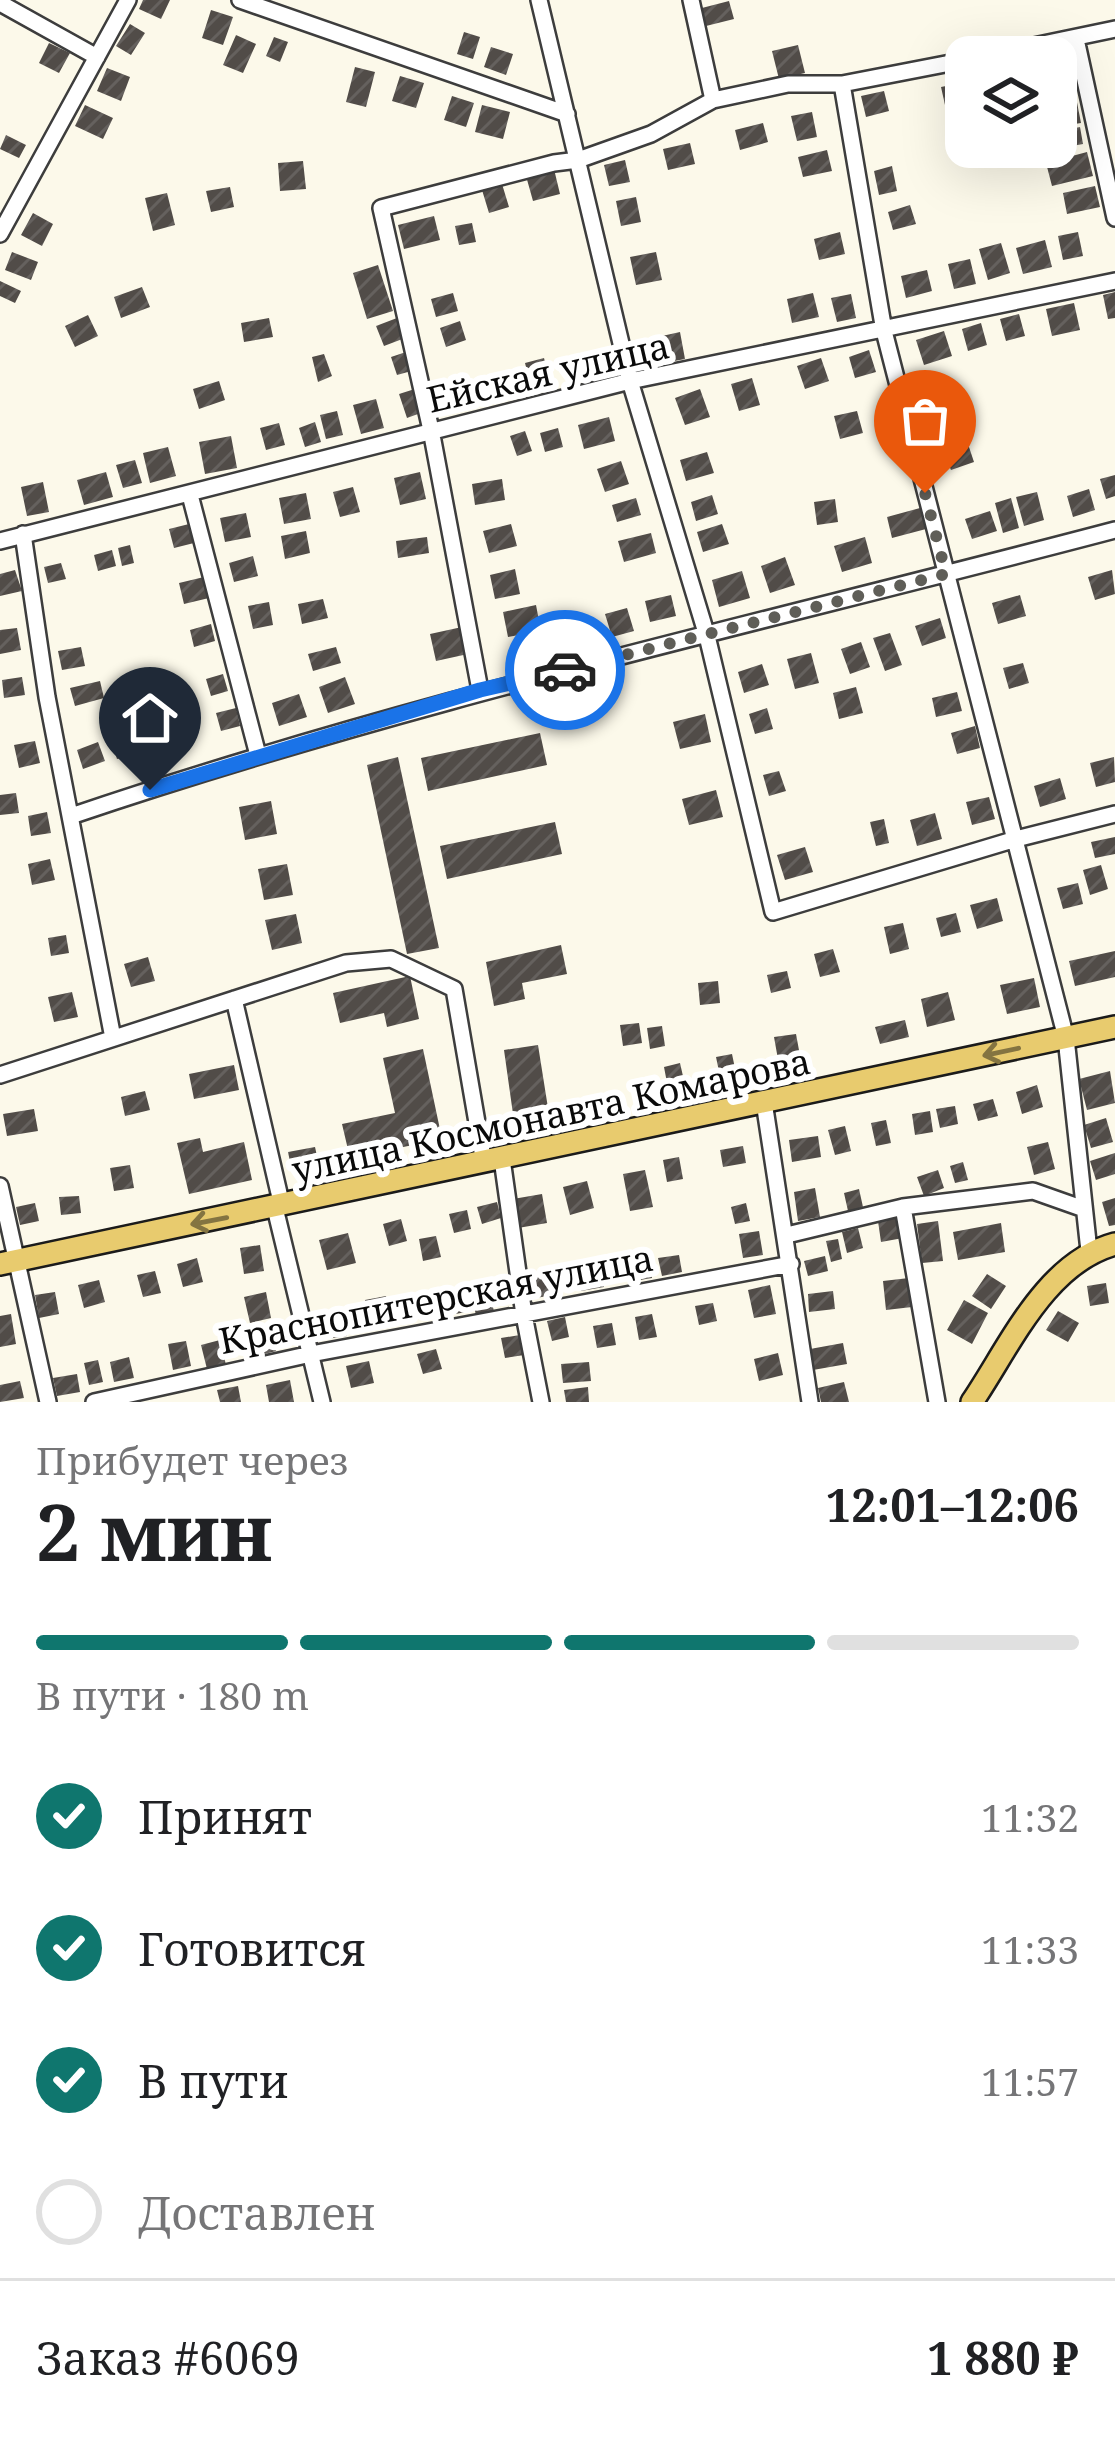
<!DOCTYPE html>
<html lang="ru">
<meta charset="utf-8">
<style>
body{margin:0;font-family:"Noto Serif",serif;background:#f6f6f6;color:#202124;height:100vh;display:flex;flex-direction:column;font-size:45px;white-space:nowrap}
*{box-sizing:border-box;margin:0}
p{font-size:39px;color:#757577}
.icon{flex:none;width:66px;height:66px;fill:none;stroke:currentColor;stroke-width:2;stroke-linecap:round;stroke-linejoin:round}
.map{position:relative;height:1402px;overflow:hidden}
.panel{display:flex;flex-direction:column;background:#fff;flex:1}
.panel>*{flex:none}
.tools{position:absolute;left:945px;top:36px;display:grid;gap:24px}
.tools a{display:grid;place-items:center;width:132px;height:132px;border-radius:24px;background:#fff;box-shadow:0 12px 48px #0002;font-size:60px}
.pin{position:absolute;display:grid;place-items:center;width:102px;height:102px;color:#fff;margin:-123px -51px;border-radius:50% 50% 50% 0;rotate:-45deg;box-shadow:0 0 12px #0007}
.pin .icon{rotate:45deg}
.courier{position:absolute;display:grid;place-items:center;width:120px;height:120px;margin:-60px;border:9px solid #1a73e8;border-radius:50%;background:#fff;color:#222;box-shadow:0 3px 15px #0007}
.overview em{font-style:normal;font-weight:700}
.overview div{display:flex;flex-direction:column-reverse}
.overview{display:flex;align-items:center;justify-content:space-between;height:204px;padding:0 36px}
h1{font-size:78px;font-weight:700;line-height:90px}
.bar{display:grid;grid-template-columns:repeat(4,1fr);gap:18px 12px;align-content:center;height:144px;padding:0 36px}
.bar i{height:15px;border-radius:9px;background:#e0e0e0}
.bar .on{background:#0f766e}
.bar p{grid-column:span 4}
.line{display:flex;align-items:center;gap:30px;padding:0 36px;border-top:3px solid #e0e0e0}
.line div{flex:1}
ol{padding:0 36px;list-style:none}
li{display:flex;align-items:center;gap:36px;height:132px}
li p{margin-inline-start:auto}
li .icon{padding:12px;border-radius:50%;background:#0f766e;color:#fff;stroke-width:4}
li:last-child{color:#757577}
li i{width:66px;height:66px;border:6px solid #e0e0e0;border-radius:50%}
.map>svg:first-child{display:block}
.building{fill:url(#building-hatch)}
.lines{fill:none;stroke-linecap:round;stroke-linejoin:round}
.minor-casing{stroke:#3d3d3d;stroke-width:20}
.major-casing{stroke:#1b1b1b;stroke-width:26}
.minor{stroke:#fff;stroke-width:15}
.major{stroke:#e8cb6e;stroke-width:21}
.oneway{stroke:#847441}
.done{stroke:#5f5e58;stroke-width:12;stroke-dasharray:0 21.6}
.route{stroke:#1a73e8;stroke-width:15}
.labels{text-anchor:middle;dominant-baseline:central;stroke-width:12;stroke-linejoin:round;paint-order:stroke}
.street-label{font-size:36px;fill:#0a0a0a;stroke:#fff}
</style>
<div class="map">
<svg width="1115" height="1402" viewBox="0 0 1115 1402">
<defs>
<pattern id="building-hatch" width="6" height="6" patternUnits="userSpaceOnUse" patternTransform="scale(3)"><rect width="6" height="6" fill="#514c48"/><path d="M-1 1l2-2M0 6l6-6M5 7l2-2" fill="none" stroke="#65615e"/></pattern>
</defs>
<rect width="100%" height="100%" fill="#fcf9ea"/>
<path class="building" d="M143 0H170L161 19 139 9Z
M729 1 734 19 702 27 698 9Z
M211 10 233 17 223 45 202 38Z
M130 24 145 33 131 55 116 46Z
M464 32 480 37 473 59 457 54Z
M236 35 256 44 243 73 223 65Z
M274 37 288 42 280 62 266 56Z
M49 43 70 53 59 73 39 63Z
M798 45 805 73 779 79 772 51Z
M491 47 513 54 506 75 484 67Z
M1064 52 1069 73 1056 77V54Z
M355 67 375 72 366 107 346 102Z
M107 68 130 77 121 101 97 91Z
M400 76 424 83 416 108 392 101Z
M966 82V110L947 114 941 87Z
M884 91 889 111 866 117 861 96Z
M1075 92 1081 123 1056 127V95Z
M452 96 474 103 466 127 444 120Z
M85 105 113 118 103 139 75 126Z
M482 105 510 112 503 139 475 132Z
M812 112 817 137 797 141 791 116Z
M763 123 768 142 740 150 735 130Z
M1080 127 1083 144 1056 149V132Z
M6 135 26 145 19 158 0 149Z
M690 143 695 164 668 170 663 149Z
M827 150 832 171 803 177 798 157Z
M1087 152 1093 176 1052 186 1046 163Z
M625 160 630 182 609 186 604 165Z
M303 161 306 189 280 191 278 163Z
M892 166 897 191 879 195 874 171Z
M554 169 560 194 533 201 526 176Z
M502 184 509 207 489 213 482 190Z
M1095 186 1100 207 1067 214 1063 193Z
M230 187 234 207 211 212 206 191Z
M167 193 175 225 153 231 145 198Z
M636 197 641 222 621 226 616 201Z
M910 205 916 224 893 230 888 212Z
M33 213 53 224 42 246 21 235Z
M434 216 440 240 404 249 398 225Z
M472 223 476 242 459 245 455 226Z
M840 232 845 254 819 260 814 239Z
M1078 232 1083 256 1063 260 1058 236Z
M1045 240 1052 267 1023 274 1016 248Z
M1001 243 1010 273 988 280 979 249Z
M12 252 38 262 31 280 5 270Z
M656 252 662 280 636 285 630 257Z
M970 259 976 284 954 289 948 264Z
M378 265 393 311 367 319 353 273Z
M927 270 932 291 906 298 901 276Z
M0 281 21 291 15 303 0 296Z
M142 287 150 307 121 318 114 297Z
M1115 292V318L1108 319 1103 295Z
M453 293 458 311 436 317 431 299Z
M813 293 819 317 792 323 787 299Z
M851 294 856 318 837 322 831 298Z
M1074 303 1080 330 1052 336 1046 309Z
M1019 314 1025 336 1006 341 1000 319Z
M88 315 98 336 75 347 65 326Z
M269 318 273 337 244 342 241 323Z
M397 318 405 338 384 346 376 326Z
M460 321 466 340 446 347 440 328Z
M981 323 987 345 968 351 962 329Z
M944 331 952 356 924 365 916 340Z
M680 332 685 359 658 364 653 338Z
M869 350 876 372 855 378 849 357Z
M409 351 415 370 397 375 391 357Z
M592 353 596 372 571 378 566 358Z
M324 354 332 376 318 382 312 357Z
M544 358 550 382 531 387 525 363Z
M821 358 829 381 805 389 797 366Z
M517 369 523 387 500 394 494 374Z
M752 378 760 405 739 411 731 384Z
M477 379 484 401 457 409 450 387Z
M219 381 225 400 199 409 193 389Z
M418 388 426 411 407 418 399 394Z
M700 389 710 417 685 425 675 398Z
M376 399 384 428 361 434 353 405Z
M337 411 343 435 326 439 320 415Z
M857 411 863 433 840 439 834 416Z
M609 417 615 441 584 449 578 425Z
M315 422 321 442 305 447 299 428Z
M279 423 285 445 266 450 260 428Z
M958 424 962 441 940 447 936 430Z
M558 428 563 447 545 452 540 433Z
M525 431 532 451 517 456 510 436Z
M231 436 237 468 205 474 199 442Z
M968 444 974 462 951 470 944 453Z
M168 447 176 476 150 483 143 453Z
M707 452 714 473 686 481 680 460Z
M135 460 142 483 123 488 116 465Z
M621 461 629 484 605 492 597 469Z
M106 472 113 497 84 505 77 480Z
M420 472 426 499 400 505 394 478Z
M1115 475V496L1106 499 1100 479Z
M502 479 505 500 475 505 472 484Z
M43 482 49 512 27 516 21 487Z
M353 487 360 512 340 517 333 492Z
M1089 489 1095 510 1073 517 1067 496Z
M1037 492 1044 520 1024 526 1016 497Z
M306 493 311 519 284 524 279 498Z
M712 495 718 514 696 521 691 502Z
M636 498 641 515 617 522 612 505Z
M1011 498 1019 528 1003 533 995 503Z
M835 499 838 522 817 525 814 502Z
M920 508 926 529 892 538 887 517Z
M990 511 997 531 972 539 965 519Z
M246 513 251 537 225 542 220 518Z
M189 524 194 543 174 548 169 529Z
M511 524 517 546 489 553 483 531Z
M722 524 729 544 703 552 697 532Z
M306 531 310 553 285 559 281 536Z
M651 533 656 553 624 562 618 541Z
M427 537 429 553 398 558 396 541Z
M865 537 872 563 842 572 834 546Z
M130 545 134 563 122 566 118 548Z
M112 550 116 566 98 571 94 555Z
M253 556 258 576 234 582 229 563Z
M785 557 795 585 770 593 761 566Z
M61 563 66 579 48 583 44 567Z
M515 569 520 594 495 599 490 575Z
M15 570 22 591 0 596V574Z
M1112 570 1115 594 1095 600 1088 577Z
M742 571 750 598 719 607 712 580Z
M204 577 209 598 184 604 179 583Z
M671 595 676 616 650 622 645 601Z
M1020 595 1026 616 998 624 992 603Z
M323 599 328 618 302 624 298 604Z
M269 602 273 625 253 629 248 606Z
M536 605 541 631 508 637 503 612Z
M627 608 634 631 612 637 605 614Z
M940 618 946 638 922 646 915 626Z
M211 624 215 641 194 647 190 630Z
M462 627 468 654 436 661 430 634Z
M17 628 21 650 0 654V630Z
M890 633 902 665 885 671 873 638Z
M861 642 870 667 850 674 841 649Z
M81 647 85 666 62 670 58 651Z
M336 647 341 663 313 671 308 654Z
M811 653 819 683 795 689 787 659Z
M1023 663 1029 683 1009 689 1003 668Z
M762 664 769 685 744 693 738 672Z
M223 674 228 691 211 696 206 679Z
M22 677 25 695 4 698 2 680Z
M345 677 355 704 328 713 319 687Z
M100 681 104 698 75 706 70 688Z
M856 687 863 713 839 719 833 693Z
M957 692 962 711 936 717 932 698Z
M299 694 307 717 279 726 272 703Z
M236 708 240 726 221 731 216 713Z
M767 708 773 729 755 734 749 714Z
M705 714 711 742 680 749 673 722Z
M975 726 980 748 957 754 951 733Z
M151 727 158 750 140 755 134 733Z
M127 732 134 755 117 759 110 737Z
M540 733 547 765 428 791 421 758Z
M35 741 40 763 19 768 14 745Z
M98 742 105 761 83 769 77 750Z
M398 757 439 948 407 954 367 765Z
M1114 757 1115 782 1096 787 1090 763Z
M779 771 786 791 769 796 763 775Z
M1060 778 1066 799 1040 807 1034 786Z
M716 790 723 817 689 825 682 799Z
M16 793 19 813 0 815V795Z
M989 797 995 819 972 825 966 802Z
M271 801 277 834 245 840 239 807Z
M47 812 51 833 31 836 28 816Z
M935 813 942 839 917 846 910 820Z
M884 819 889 843 876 846 870 822Z
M555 822 562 854 447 879 440 846Z
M1115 837V854L1095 858 1091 842Z
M805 847 813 872 785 880 777 855Z
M50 859 55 880 32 885 28 864Z
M287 864 293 895 264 900 258 869Z
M1101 865 1108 889 1090 895 1083 870Z
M1078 883 1083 904 1063 909 1057 888Z
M997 898 1003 921 977 929 970 905Z
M956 913 961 932 941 937 936 918Z
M296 914 302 943 272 950 265 920Z
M903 923 909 949 890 954 884 927Z
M66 935 69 953 51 956 48 938Z
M561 945 567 974 522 983 525 999 494 1006 486 962Z
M833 949 840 972 820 977 814 954Z
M1115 951V977L1075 986 1069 961Z
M148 957 155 981 131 987 124 964Z
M787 971 791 988 771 993 767 975Z
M410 976 419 1019 387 1027 384 1013 340 1023 333 993Z
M1034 978 1040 1007 1007 1014 1000 985Z
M718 981 720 1003 700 1005 698 983Z
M72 992 78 1017 54 1022 48 997Z
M948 992 955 1020 927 1027 921 999Z
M905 1020 909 1037 880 1044 875 1027Z
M639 1023 642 1043 623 1046 620 1025Z
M662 1026 665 1046 650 1049 647 1028Z
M796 1034 801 1061 779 1065 774 1037Z
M538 1045 548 1108 513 1114 504 1050Z
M423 1049 442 1139 350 1158 342 1124 395 1113 383 1058Z
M732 1054 737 1078 721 1081 716 1057Z
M680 1063 685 1085 668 1088 664 1067Z
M234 1065 239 1090 194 1099 189 1074Z
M1110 1071 1115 1103 1087 1110 1079 1079Z
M1037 1085 1043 1107 1022 1114 1016 1092Z
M145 1091 150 1110 125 1116 121 1097Z
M993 1099 998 1116 978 1121 973 1104Z
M955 1106 958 1124 940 1128 936 1109Z
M34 1109 38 1131 7 1136 3 1114Z
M930 1111 933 1132 915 1135 912 1114Z
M1106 1118 1113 1142 1091 1148 1084 1125Z
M886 1120 891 1143 876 1146 871 1123Z
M845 1126 851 1151 835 1155 828 1130Z
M818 1136 821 1157 792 1162 789 1140Z
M200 1138 203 1152 244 1142 252 1180 189 1194 177 1143Z
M1048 1142 1055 1169 1034 1175 1027 1147Z
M743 1146 746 1163 723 1167 720 1150Z
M315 1147 319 1165 292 1171 288 1152Z
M1115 1153V1174L1096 1180 1090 1161Z
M679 1157 683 1179 667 1182 663 1160Z
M963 1162 968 1180 955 1183 950 1166Z
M130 1165 134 1188 114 1191 110 1168Z
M645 1170 653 1207 630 1211 623 1174Z
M938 1170 944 1188 924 1196 917 1177Z
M587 1181 594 1208 570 1215 563 1187Z
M815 1188 820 1217 798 1221 794 1192Z
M859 1189 863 1207 848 1211 844 1193Z
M542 1194 547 1223 518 1228 513 1199Z
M79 1196 81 1213 61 1215 59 1197Z
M1115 1198V1225L1109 1226 1102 1202Z
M497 1202 501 1218 482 1224 477 1207Z
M35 1203 39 1221 20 1225 16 1207Z
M746 1203 750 1221 735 1224 731 1207Z
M467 1210 471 1229 454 1233 449 1214Z
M899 1218 903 1238 881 1242 878 1221Z
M401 1219 407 1241 389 1246 383 1224Z
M938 1221 943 1261 922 1263 917 1224Z
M1001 1223 1005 1252 958 1260 953 1232Z
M858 1228 863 1248 847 1253 842 1232Z
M759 1231 763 1255 743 1258 739 1234Z
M348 1233 356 1263 327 1270 319 1240Z
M436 1236 441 1257 423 1261 419 1239Z
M838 1239 842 1259 831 1262 826 1241Z
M260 1245 264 1271 244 1274 240 1248Z
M648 1250 652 1278 634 1281 630 1253Z
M679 1255 682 1272 662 1276 658 1258Z
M825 1256 828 1271 808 1276 804 1261Z
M197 1258 203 1282 183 1287 177 1264Z
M601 1270 604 1287 581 1291 578 1274Z
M155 1271 161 1293 143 1297 137 1275Z
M549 1274 553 1295 536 1298 532 1277Z
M987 1274 1006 1286 991 1309 972 1296Z
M909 1278 912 1307 886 1310 883 1281Z
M99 1280 105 1302 84 1308 78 1285Z
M1106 1283 1109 1303 1090 1306 1087 1286Z
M770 1285 776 1314 754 1318 748 1290Z
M833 1291 835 1309 809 1312 808 1294Z
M55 1292 59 1314 39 1318 35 1295Z
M266 1292 271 1318 250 1323 244 1297Z
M490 1292 494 1312 476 1316 472 1295Z
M462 1293 466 1312 450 1315 446 1296Z
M386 1296 392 1323 371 1328 365 1300Z
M964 1300 988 1313 972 1344 947 1330Z
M713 1303 717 1321 699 1325 695 1306Z
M1058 1311 1079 1323 1068 1342 1046 1330Z
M344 1312 347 1336 326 1339 323 1314Z
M11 1314 16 1344 0 1347V1316Z
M652 1314 657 1337 639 1340 635 1317Z
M565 1317 569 1337 552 1341 547 1321Z
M612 1323 616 1345 597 1348 593 1326Z
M271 1331 276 1351 257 1356 252 1336Z
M520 1335 524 1355 505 1358 501 1338Z
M220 1340 226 1365 207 1369 201 1345Z
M186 1341 191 1366 173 1370 168 1344Z
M843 1343 847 1364 813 1370 810 1349Z
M436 1349 442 1369 423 1374 417 1354Z
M778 1353 783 1375 759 1381 754 1359Z
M129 1357 134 1378 114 1382 110 1362Z
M98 1360 103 1382 89 1385 84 1363Z
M369 1361 374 1383 351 1388 346 1366Z
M589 1362 591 1381 563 1383 561 1364Z
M77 1374 80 1392 57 1396 53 1378Z
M290 1380 294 1402H269L266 1385Z
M20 1381 24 1398 0 1402V1385Z
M844 1382 849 1402H821L818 1388Z
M238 1386 241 1402H220L217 1390Z
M588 1387 589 1402H566L564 1390Z"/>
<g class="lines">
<g class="minor-casing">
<path id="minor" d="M240 0 567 114
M539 0 630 381 707 636 773 912 1016 839 1115 814
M691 0 713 100
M0 3 97 57
M1076 39 1115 218
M981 57 1115 29
M842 84 884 331 1066 1038 1089 1251
M0 234 128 0
M190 495 258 755
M23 534 47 697 113 1038
M0 541 630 381 1115 281
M480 690 431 430 381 208 554 163 578 160 651 134 713 100 788 84H842L966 60
M71 816C413 700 766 622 1115 530
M234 999 282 1206
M0 1075 346 963 391 959 454 989 484 1163
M764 1102 810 1402
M502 1159 524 1315 541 1402
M0 1186 48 1402
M903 1207 937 1402
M275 1208 322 1402
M787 1235 903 1207 1033 1191 1084 1209
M94 1402 311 1354 791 1264"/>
</g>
<g class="major-casing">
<path id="major" d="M0 1264 1115 1027
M972 1402C1010 1346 1045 1263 1115 1244"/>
</g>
<use href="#minor" class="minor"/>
<use href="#major" class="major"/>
</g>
<defs><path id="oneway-shaft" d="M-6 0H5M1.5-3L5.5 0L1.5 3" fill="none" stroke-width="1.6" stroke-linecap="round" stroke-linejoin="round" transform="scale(3)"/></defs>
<g class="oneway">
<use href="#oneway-shaft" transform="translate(1001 1052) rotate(168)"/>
<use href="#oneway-shaft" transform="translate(209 1221) rotate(169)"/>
</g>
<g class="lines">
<path class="done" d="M565 670 946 574 925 493"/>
<path class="route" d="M150 790 480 690 565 670"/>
</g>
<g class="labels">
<g class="street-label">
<text transform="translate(548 372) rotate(-13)">Ейская улица</text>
<text transform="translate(551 1115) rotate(-12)">улица Космонавта Комарова</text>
<text transform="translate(436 1299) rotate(-11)">Краснопитерская улица</text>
</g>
</g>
</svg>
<div class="tools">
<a><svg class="icon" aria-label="layers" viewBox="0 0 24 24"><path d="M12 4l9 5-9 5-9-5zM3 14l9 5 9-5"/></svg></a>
</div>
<div class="pin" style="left:925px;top:493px;background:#ea580c"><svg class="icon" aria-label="bag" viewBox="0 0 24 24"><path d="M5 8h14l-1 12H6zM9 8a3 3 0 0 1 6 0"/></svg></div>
<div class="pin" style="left:150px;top:790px;background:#1f2937"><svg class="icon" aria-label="home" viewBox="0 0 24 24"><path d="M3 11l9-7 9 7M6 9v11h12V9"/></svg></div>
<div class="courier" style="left:565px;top:670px"><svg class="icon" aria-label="car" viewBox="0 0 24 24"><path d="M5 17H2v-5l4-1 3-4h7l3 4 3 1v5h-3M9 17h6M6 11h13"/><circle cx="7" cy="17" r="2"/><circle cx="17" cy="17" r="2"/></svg></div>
</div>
<section class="panel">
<div class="overview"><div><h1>2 мин</h1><p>Прибудет через</p></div><em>12:01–12:06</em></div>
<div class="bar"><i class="on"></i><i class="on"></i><i class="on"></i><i></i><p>В пути · 180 m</p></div>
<ol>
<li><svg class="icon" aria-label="check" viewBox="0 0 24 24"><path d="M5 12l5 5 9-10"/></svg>Принят<p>11:32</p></li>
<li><svg class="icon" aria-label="check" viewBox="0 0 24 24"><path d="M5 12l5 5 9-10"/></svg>Готовится<p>11:33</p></li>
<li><svg class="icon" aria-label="check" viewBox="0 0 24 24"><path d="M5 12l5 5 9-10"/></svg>В пути<p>11:57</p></li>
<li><i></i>Доставлен</li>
</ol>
<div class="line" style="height:156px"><div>Заказ #6069</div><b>1 880 ₽</b></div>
</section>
